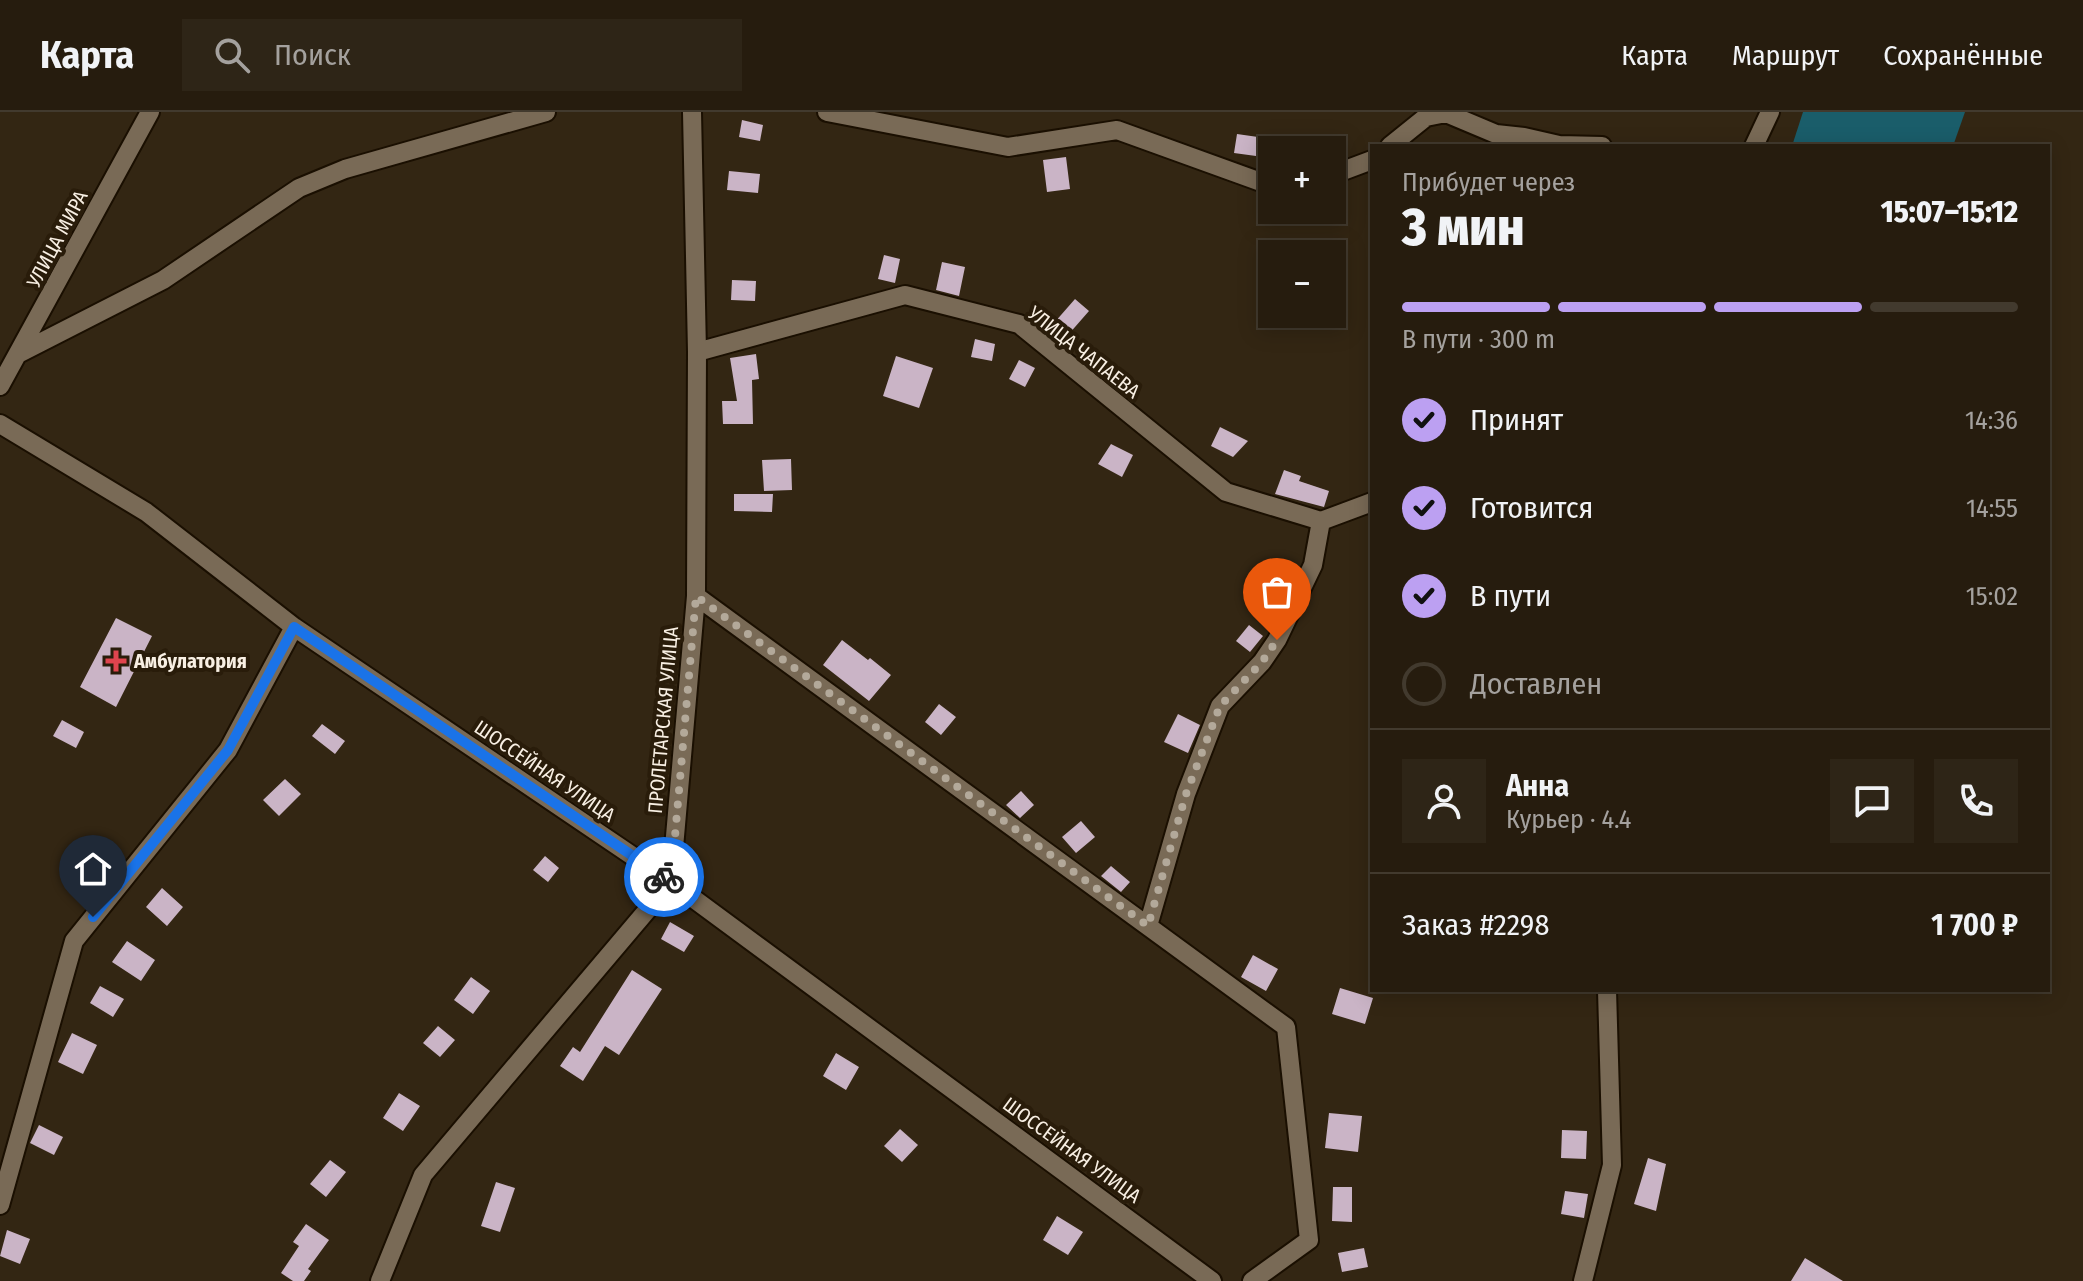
<!DOCTYPE html>
<html lang="ru">
<meta charset="utf-8">
<style>
body{margin:0;font-family:"Fira Sans Condensed",sans-serif;background:#2e2517;color:#f1f3f6;height:100vh;display:flex;flex-direction:column;font-size:30px;white-space:nowrap}
*{box-sizing:border-box;margin:0}
p{font-size:26px;color:#a4a19e}
.icon{flex:none;width:44px;height:44px;fill:none;stroke:currentColor;stroke-width:2;stroke-linecap:round;stroke-linejoin:round}
.map{position:relative;flex:1;overflow:hidden}
.sheet{position:absolute;left:1370px;top:32px;width:680px;height:848px;display:flex;flex-direction:column;background:#261c0e;border-radius:0px;box-shadow:0 4px 20px #0003,0 0 0 2px #423a2e}
.sheet>*{flex:none}
.fabs{position:absolute;left:1258px;top:24px;display:grid;gap:16px}
.fabs a{display:grid;place-items:center;width:88px;height:88px;border-radius:0px;background:#261c0e;box-shadow:0 4px 20px #0003,0 0 0 2px #423a2e;font-size:40px}
.pin{position:absolute;display:grid;place-items:center;width:68px;height:68px;color:#fff;margin:-82px -34px;border-radius:50% 50% 50% 0;rotate:-45deg;box-shadow:0 0 8px #0007}
.pin .icon{rotate:45deg}
.courier{position:absolute;display:grid;place-items:center;width:80px;height:80px;margin:-40px;border:6px solid #1a73e8;border-radius:50%;background:#fff;color:#222;box-shadow:0 2px 10px #0007}
.head em{font-style:normal;font-weight:800}
.head div{display:flex;flex-direction:column-reverse}
.head{display:flex;align-items:center;justify-content:space-between;height:136px;padding:0 32px}
h1{font-size:52px;font-weight:800;line-height:60px}
.bar{display:grid;grid-template-columns:repeat(4,1fr);gap:12px 8px;align-content:center;height:96px;padding:0 32px}
.bar i{height:10px;border-radius:6px;background:#423a2e}
.bar .selected{background:#bca0f2}
.bar p{grid-column:span 4}
.line{display:flex;align-items:center;gap:20px;padding:0 32px;border-top:2px solid #423a2e}
.line div{flex:1}
.round{display:grid;place-items:center;flex:none;width:84px;height:84px;border-radius:0px;background:#2e2517}
ol{padding:0 32px;list-style:none}
li{display:flex;align-items:center;gap:24px;height:88px}
li p{margin-inline-start:auto}
li .icon{padding:8px;border-radius:50%;background:#bca0f2;color:#111;stroke-width:4}
li:last-child{color:#a4a19e}
li i{width:44px;height:44px;border:4px solid #423a2e;border-radius:50%}
header{display:flex;align-items:center;gap:48px;box-sizing:border-box;height:112px;padding:0 40px;background:#261c0e;border-bottom:2px solid #423a2e}
header strong{font-size:38px}
nav{display:flex;gap:44px;margin-inline-start:auto;font-size:28px}
.search{width:560px;height:72px;background:#2e2517;display:flex;align-items:center;gap:20px;box-sizing:border-box;padding:0 28px;border-radius:0px;color:#a4a19e;font-size:30px}
.map>svg:first-child{display:block}
.water{fill:#1a5d6a}
.building{fill:#cab4c6}
.lines{fill:none;stroke-linecap:round;stroke-linejoin:round}
.minor-casing{stroke:#1a0f01;stroke-width:22}
.minor{stroke:#796a56;stroke-width:18}
.done{stroke:#b3a99a;stroke-width:8;stroke-dasharray:0 14.4}
.route{stroke:#1a73e8;stroke-width:10}
.health-dot{fill:#e0444e;stroke:#291c0a;stroke-width:3}
.labels{text-anchor:middle;dominant-baseline:central;stroke-width:8;stroke-linejoin:round;paint-order:stroke}
.street-label{font-size:20px;fill:#f8efe3;stroke:#291c0a}
.poi-label{font-size:20px;font-weight:bold;fill:#f8efe3;stroke:#291c0a;text-anchor:start}
</style>
<header>
<strong>Карта</strong>
<div class="search"><svg class="icon" aria-label="search" viewBox="0 0 24 24"><circle cx="10" cy="10" r="6"/><path d="M15 15l6 6"/></svg>Поиск</div>
<nav><a>Карта</a><a>Маршрут</a><a>Сохранённые</a></nav>
</header>
<div class="map">
<svg width="2083" height="1169" viewBox="0 0 2083 1169">
<rect width="100%" height="100%" fill="#332613"/>
<path class="water" d="M1803 0H1965L1953 34H1792Z"/>
<path class="building" d="M742 8 763 13 760 29 739 25Z
M1237 22 1258 25 1256 44 1234 41Z
M1066 45 1070 77 1047 80 1043 48Z
M729 59 760 62 758 81 727 78Z
M884 143 900 147 895 171 878 167Z
M942 150 965 155 959 184 936 178Z
M732 168 756 169 755 189 731 188Z
M1075 187 1089 199 1068 223 1054 211Z
M975 227 995 232 992 249 971 245Z
M756 242 759 267 752 268 753 312H723L722 289H737L730 246Z
M896 244 933 256 919 296 883 284Z
M1019 248 1035 256 1025 275 1009 267Z
M1220 315 1248 329 1233 345 1211 334Z
M1111 332 1133 343 1122 365 1098 352Z
M791 347 792 378 764 379 762 348Z
M1284 358 1301 364 1299 369 1329 379 1324 395 1275 382Z
M734 382H773L772 400 734 399Z
M116 506 152 524 116 595 80 575Z
M1249 513 1263 524 1250 540 1236 529Z
M842 528 868 548 870 546 891 563 869 589 823 553Z
M939 592 956 605 941 623 925 610Z
M1178 602 1200 613 1188 641 1164 630Z
M62 608 84 620 76 636 53 624Z
M322 612 345 629 335 642 312 624Z
M285 667 301 682 279 704 263 688Z
M1021 679 1034 693 1020 706 1006 693Z
M1081 709 1095 725 1076 741 1062 725Z
M545 744 559 756 548 770 533 758Z
M1111 754 1130 770 1121 780 1101 764Z
M162 776 183 795 167 814 146 795Z
M670 810 694 824 684 840 661 827Z
M127 829 155 848 141 869 112 850Z
M1253 843 1278 857 1266 879 1241 865Z
M632 858 662 877 619 943 605 934 583 969 560 954 573 935 580 940Z
M471 865 490 879 473 902 454 888Z
M100 874 124 887 113 905 90 891Z
M1340 876 1373 886 1365 912 1332 902Z
M438 914 455 928 440 945 423 931Z
M72 921 97 933 83 962 58 950Z
M836 941 859 955 846 978 823 964Z
M399 981 420 994 403 1019 383 1006Z
M1329 1001 1362 1004 1358 1040 1325 1036Z
M39 1013 63 1025 54 1043 30 1031Z
M900 1017 918 1033 902 1050 884 1034Z
M1562 1018 1587 1019 1586 1047 1561 1046Z
M1648 1046 1666 1052 1656 1099 1634 1092Z
M330 1048 346 1060 326 1085 310 1072Z
M496 1070 515 1076 500 1120 481 1114Z
M1333 1075H1352V1110L1332 1109Z
M1565 1079 1588 1082 1584 1106 1561 1102Z
M1057 1104 1083 1120 1068 1143 1043 1128Z
M306 1112 329 1128 308 1157 311 1159 304 1169H293L281 1161 299 1134 293 1130Z
M7 1118 30 1127 20 1152 0 1144Z
M1364 1136 1368 1155 1342 1160 1338 1141Z
M1805 1146 1843 1169H1791Z"/>
<g class="lines">
<g class="minor-casing">
<path id="minor" d="M827 0 1008 35 1117 18 1272 74
M1390 34 1426 5 1446 1 1496 22 1524 25 1559 33 1602 34
M1754 34 1770 0
M1332 63 1372 48
M697 240 905 183 1019 212 1226 380 1321 409 1372 390
M20 241 163 168 299 76 345 57 546 0
M0 274 150 0
M0 312 146 400 294 515 671 770 1212 1169
M696 484 1286 915 1309 1128 1252 1169
M1148 814 1186 682 1220 594 1262 550 1277 528 1313 453 1321 409
M0 1093 74 829 228 638 294 515
M380 1169 423 1063 671 770 696 484 697 240 692 0
M1583 1169 1612 1053 1607 878"/>
</g>
<use href="#minor" class="minor"/>
</g>
<g class="lines">
<path class="done" d="M664 765 671 770 696 484 1148 814 1186 682 1220 594 1262 550 1277 528"/>
<path class="route" d="M93 805 228 638 294 515 664 765"/>
</g>
<path class="health-dot" d="M112 537h8v8h8v8h-8v8h-8v-8h-8v-8h8z"/>
<g class="labels">
<g class="street-label">
<text transform="translate(57 127) rotate(-62)">УЛИЦА МИРА</text>
<text transform="translate(1084 240) rotate(38)">УЛИЦА ЧАПАЕВА</text>
<text transform="translate(663 608) rotate(-85)">ПРОЛЕТАРСКАЯ УЛИЦА</text>
<text transform="translate(545 659) rotate(34)">ШОССЕЙНАЯ УЛИЦА</text>
<text transform="translate(1072 1038) rotate(36)">ШОССЕЙНАЯ УЛИЦА</text>
</g>
<g class="poi-label">
<text x="134" y="549">Амбулатория</text>
</g>
</g>
</svg>
<div class="fabs">
<a>+</a>
<a>−</a>
</div>
<div class="pin" style="left:1277px;top:528px;background:#ea580c"><svg class="icon" aria-label="bag" viewBox="0 0 24 24"><path d="M5 8h14l-1 12H6zM9 8a3 3 0 0 1 6 0"/></svg></div>
<div class="pin" style="left:93px;top:805px;background:#1f2937"><svg class="icon" aria-label="home" viewBox="0 0 24 24"><path d="M3 11l9-7 9 7M6 9v11h12V9"/></svg></div>
<div class="courier" style="left:664px;top:765px"><svg class="icon" aria-label="bike" viewBox="0 0 24 24"><circle cx="6" cy="16" r="4"/><circle cx="18" cy="16" r="4"/><path d="M6 16l4-8h5l3 8M10 8l3 8H6M13 5h3"/></svg></div>
<section class="sheet">
<div class="head"><div><h1>3 мин</h1><p>Прибудет через</p></div><em>15:07–15:12</em></div>
<div class="bar"><i class="selected"></i><i class="selected"></i><i class="selected"></i><i></i><p>В пути · 300 m</p></div>
<ol>
<li><svg class="icon" aria-label="check" viewBox="0 0 24 24"><path d="M5 12l5 5 9-10"/></svg>Принят<p>14:36</p></li>
<li><svg class="icon" aria-label="check" viewBox="0 0 24 24"><path d="M5 12l5 5 9-10"/></svg>Готовится<p>14:55</p></li>
<li><svg class="icon" aria-label="check" viewBox="0 0 24 24"><path d="M5 12l5 5 9-10"/></svg>В пути<p>15:02</p></li>
<li><i></i>Доставлен</li>
</ol>
<div class="line" style="height:144px"><a class="round"><svg class="icon" aria-label="person" viewBox="0 0 24 24"><circle cx="12" cy="8" r="4"/><path d="M4 21q1-7 8-7t8 7"/></svg></a><div><b>Анна</b><p>Курьер · 4.4</p></div><a class="round"><svg class="icon" aria-label="chat" viewBox="0 0 24 24"><path d="M4 5h16v11H9l-5 4z"/></svg></a><a class="round"><svg class="icon" aria-label="phone" viewBox="0 0 24 24"><path d="M5 4h4l2 5-3 2q2 4 5 5l2-3 5 2v4C11 20 4 13 5 4z"/></svg></a></div>
<div class="line" style="height:104px"><div>Заказ #2298</div><b>1 700 ₽</b></div>
</section>
</div>
